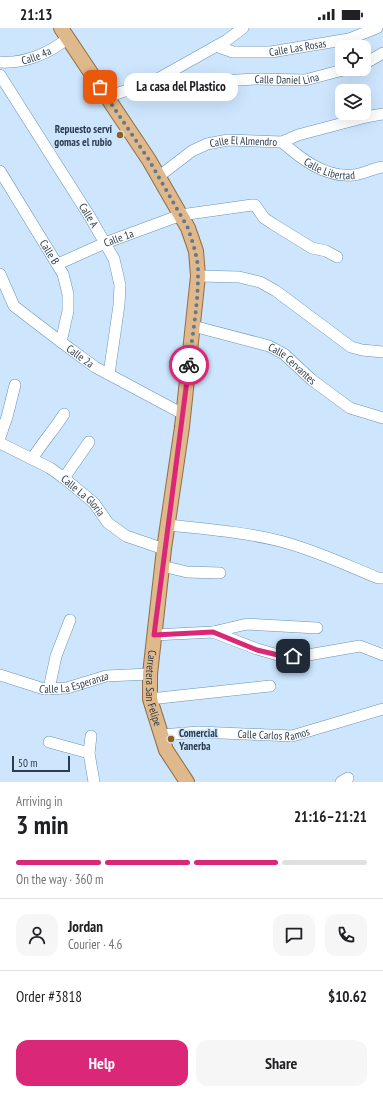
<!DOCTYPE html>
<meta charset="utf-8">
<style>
body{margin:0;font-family:"PT Sans Narrow",sans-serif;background:#f6f6f6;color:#202124;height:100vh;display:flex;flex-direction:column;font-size:15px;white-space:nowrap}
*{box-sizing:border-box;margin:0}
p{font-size:13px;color:#757577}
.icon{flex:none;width:22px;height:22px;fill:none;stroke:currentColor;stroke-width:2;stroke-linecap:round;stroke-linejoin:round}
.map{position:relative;height:754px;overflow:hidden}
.drawer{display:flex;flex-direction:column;background:#fff;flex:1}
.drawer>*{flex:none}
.buttons{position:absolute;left:335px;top:12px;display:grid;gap:8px}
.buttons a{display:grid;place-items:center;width:36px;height:36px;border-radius:8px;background:#fff;box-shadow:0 4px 16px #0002;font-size:20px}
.scale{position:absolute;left:12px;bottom:10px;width:58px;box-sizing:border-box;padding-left:4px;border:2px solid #2b3c4c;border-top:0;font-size:11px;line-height:14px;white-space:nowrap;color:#2b3c4c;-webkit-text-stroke:3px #cde6fe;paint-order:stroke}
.pin{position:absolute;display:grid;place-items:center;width:34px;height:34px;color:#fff;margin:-17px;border-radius:8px;box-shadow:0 2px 6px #0006}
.courier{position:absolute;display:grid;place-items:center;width:40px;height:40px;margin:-20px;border:3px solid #db2777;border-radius:50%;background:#fff;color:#222;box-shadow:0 1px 5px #0007}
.bubble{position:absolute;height:28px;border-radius:12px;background:#fff;box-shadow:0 4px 16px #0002;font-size:13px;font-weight:700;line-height:28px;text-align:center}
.head em{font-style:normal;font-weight:700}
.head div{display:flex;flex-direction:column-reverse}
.head{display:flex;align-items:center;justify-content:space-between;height:68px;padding:0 16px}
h1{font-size:26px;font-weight:700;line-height:30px}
.bar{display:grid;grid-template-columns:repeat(4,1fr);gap:6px 4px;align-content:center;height:48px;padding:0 16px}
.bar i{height:5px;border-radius:3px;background:#e0e0e0}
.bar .selected{background:#db2777}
.bar p{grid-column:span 4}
.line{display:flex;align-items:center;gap:10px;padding:0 16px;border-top:1px solid #e0e0e0}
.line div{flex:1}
.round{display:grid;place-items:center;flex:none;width:42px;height:42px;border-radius:12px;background:#f6f6f6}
.cta{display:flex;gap:8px;margin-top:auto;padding:8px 16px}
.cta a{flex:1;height:46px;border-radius:12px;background:#db2777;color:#fff;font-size:16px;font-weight:700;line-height:46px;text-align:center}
.cta a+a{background:#f6f6f6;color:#202124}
.status{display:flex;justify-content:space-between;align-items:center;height:28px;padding:0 20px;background:#fff;direction:ltr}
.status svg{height:11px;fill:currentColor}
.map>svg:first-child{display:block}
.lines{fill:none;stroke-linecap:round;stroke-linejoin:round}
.minor-casing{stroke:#6a92b7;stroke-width:12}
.major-casing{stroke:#926d42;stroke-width:16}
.minor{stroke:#fff;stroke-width:11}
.major{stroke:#dfb88b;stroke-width:14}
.done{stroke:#64788a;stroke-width:4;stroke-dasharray:0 7.2}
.route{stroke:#db2777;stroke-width:5}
.poi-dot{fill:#965f19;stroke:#cde6fe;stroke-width:1.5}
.labels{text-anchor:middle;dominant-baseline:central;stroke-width:3;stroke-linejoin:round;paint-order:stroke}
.street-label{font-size:11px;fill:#2b3c4c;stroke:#cde6fe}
.poi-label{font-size:11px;font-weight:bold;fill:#2b3c4c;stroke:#cde6fe;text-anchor:end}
</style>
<div class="status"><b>21:13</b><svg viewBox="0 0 49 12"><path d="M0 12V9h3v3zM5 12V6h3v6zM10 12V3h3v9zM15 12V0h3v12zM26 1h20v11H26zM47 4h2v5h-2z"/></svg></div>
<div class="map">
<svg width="383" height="754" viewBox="0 0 383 754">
<rect width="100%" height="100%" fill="#cde6fe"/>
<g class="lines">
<g class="minor-casing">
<g id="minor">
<path id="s1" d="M216 18 233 24H271L349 11 377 0"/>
<path id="s2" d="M0 34C24 36 50 25 68 10"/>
<path d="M364 36 383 25"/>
<path id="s3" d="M0 47 90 189 114 231 120 257 119 277 109 346"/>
<path id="s4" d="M154 53 202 54 256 51 305 52 347 41"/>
<path d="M107 69 154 53 227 12 243 0"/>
<path id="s5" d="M282 114C301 131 326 150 353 147 364 146 373 140 383 139"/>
<path id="s6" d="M0 143 63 246 68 266V283L61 314"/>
<path id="s7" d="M158 149 192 123 207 116 228 112 282 114 298 107 366 89 383 86"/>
<path id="s8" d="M58 236 105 215 181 187 252 177H255L264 190 273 196 312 220 326 223 337 229"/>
<path id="s9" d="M0 246 14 278 61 314 95 339 183 386"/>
<path d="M198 248 239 249 260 254 276 263 351 319 362 322 383 324"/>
<path id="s10" d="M193 298 269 318 284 326 312 352 350 380 383 390"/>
<path d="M0 409 7 389 15 357"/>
<path id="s11" d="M0 415 50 440 64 450 94 475 108 495 126 508 164 521"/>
<path d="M32 431C42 415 54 402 64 386"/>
<path d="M64 450 89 414"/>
<path d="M168 497C205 501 244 504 280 513 315 522 346 537 378 550H383"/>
<path d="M162 538 187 544 220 545"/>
<path d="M213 604 247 596 317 600"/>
<path d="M154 607 213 604 257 621 278 627H308L360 618 383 627"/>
<path id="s12" d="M0 647 44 661 67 660 106 648 150 646"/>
<path d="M49 661 56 628 70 592"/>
<path d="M150 671 270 658"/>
<path id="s13" d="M161 707 199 704 292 708 383 681"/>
<path d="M91 708 89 725 94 754"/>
<path d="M49 714 89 725"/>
<path d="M341 754 348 750"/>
</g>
</g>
<g class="major-casing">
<g id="major">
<path id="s14" d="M61 0 149 132 188 200 196 223 198 248 182 399 164 521 150 646V671L166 722 187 754"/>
</g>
</g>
<use href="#minor" class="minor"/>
<use href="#major" class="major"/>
</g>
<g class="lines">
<path class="done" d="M100 59 149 132 188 200C193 216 199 232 198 248 198 278 192 308 189 337"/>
<path class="route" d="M189 337 154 607 213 604 257 622 278 627 293 628"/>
</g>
<g class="poi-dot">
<circle cx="120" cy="107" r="4"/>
<circle cx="171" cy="711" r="4"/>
</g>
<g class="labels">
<g class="street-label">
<text stroke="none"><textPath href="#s1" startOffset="83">Calle Las Rosas</textPath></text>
<text stroke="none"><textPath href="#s2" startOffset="37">Calle 4a</textPath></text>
<text stroke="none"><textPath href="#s4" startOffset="133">Calle Daniel Lina</textPath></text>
<text stroke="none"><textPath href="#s7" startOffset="96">Calle El Almendro</textPath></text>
<text stroke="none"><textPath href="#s5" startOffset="56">Calle Libertad</textPath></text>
<text stroke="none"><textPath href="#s3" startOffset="166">Calle A</textPath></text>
<text stroke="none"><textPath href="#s8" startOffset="66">Calle 1a</textPath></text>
<text stroke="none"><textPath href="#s6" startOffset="95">Calle B</textPath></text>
<text stroke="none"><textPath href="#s9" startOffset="118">Calle 2a</textPath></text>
<text stroke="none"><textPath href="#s10" startOffset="108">Calle Cervantes</textPath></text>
<text stroke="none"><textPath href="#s11" startOffset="99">Calle La Gloria</textPath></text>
<text stroke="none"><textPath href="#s12" startOffset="77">Calle La Esperanza</textPath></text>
<text stroke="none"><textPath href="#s14" startOffset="702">Carretera San Felipe</textPath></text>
<text stroke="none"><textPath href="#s13" startOffset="113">Calle Carlos Ramos</textPath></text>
</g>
<g class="poi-label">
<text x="112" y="101">Repuesto serví<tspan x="112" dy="13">gomas el rubio</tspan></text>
<text x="179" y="705" text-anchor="start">Comercial<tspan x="179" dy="13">Yanerba</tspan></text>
</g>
</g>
</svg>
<div class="buttons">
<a><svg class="icon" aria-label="locate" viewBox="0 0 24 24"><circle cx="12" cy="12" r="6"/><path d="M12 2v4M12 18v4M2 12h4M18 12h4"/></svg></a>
<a><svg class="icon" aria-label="layers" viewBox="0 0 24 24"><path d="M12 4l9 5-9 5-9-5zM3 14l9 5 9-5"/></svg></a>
</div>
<div class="scale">50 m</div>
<div class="pin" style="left:100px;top:59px;background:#ea580c"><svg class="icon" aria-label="bag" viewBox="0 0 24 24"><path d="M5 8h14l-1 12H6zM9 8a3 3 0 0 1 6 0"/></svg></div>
<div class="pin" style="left:293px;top:628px;background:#1f2937"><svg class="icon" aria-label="home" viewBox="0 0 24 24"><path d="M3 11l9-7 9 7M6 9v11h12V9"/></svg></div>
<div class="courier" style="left:189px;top:337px"><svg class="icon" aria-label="bike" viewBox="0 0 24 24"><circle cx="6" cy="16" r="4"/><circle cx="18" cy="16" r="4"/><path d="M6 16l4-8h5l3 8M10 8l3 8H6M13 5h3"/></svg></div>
<div class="bubble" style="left:124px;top:45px;width:114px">La casa del Plastico</div>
</div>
<section class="drawer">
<div class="head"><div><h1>3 min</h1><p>Arriving in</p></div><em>21:16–21:21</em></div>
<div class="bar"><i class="selected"></i><i class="selected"></i><i class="selected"></i><i></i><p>On the way · 360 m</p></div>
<div class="line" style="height:72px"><a class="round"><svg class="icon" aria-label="person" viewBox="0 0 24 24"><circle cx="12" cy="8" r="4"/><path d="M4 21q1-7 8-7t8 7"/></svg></a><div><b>Jordan</b><p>Courier · 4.6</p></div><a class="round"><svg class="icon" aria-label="chat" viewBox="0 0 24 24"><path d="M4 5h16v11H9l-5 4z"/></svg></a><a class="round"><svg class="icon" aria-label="phone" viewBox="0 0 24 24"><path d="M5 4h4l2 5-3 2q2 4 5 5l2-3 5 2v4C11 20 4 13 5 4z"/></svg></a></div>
<div class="line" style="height:52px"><div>Order #3818</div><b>$10.62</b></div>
<div class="cta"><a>Help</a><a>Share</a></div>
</section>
